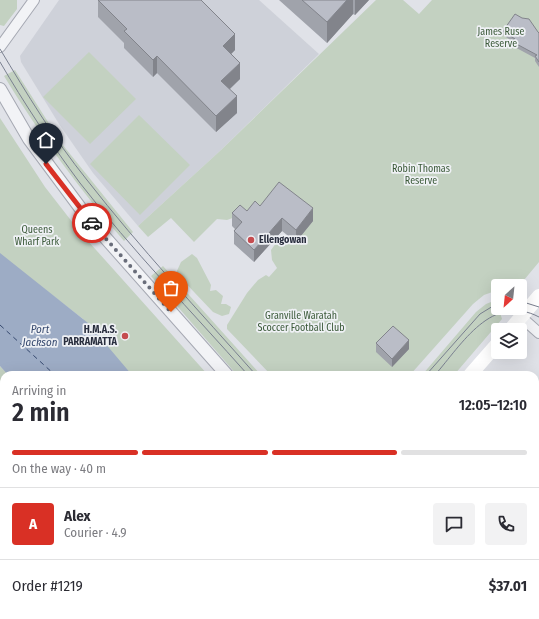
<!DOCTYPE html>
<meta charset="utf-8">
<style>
body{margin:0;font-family:"Fira Sans Condensed",sans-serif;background:#f2f2f3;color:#2b2b33;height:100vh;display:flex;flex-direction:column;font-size:15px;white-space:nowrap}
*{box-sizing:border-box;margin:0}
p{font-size:13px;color:#7c7c81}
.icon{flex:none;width:22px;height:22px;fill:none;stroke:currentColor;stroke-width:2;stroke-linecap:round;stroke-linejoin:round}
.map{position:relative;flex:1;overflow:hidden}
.drawer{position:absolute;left:0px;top:371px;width:539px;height:248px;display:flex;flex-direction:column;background:#fff;border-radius:12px 12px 0 0;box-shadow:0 4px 16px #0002}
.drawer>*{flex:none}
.needle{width:26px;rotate:207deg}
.controls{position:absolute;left:491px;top:279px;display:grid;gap:8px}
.controls a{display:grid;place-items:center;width:36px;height:36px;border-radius:4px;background:#fff;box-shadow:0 4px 16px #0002;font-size:20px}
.pin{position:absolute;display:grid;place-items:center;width:34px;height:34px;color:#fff;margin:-41px -17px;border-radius:50% 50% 50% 0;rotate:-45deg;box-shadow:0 0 4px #0007}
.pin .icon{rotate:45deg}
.courier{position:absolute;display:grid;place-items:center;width:40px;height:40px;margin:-20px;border:3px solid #d93025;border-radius:50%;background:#fff;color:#222;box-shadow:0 1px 5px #0007}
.overview em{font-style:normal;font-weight:600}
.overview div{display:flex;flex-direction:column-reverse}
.overview{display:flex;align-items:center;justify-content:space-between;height:68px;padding:0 12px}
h1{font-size:26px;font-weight:600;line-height:30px}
.bar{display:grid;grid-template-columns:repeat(4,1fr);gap:6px 4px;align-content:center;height:48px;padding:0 12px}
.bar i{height:5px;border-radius:3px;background:#e1e1e2}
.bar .on{background:#d93025}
.bar p{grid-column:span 4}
.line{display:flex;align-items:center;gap:10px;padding:0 12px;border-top:1px solid #e1e1e2}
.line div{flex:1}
.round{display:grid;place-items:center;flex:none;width:42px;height:42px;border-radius:4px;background:#f2f2f3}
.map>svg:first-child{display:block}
.built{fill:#ced1d9}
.green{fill:#c3d1c1}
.water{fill:#9dacc5}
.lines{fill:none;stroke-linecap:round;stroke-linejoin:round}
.ferry{stroke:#36496f;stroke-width:1;stroke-dasharray:5 4;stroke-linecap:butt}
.minor-casing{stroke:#a5a8b2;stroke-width:12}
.tertiary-casing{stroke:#a5a8b2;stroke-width:14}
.minor{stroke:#f2f3f6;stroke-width:10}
.tertiary{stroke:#f2f3f6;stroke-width:12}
.secondary{stroke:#fff;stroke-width:14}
.tram{stroke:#7a8090;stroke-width:1}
.wall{fill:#a0a3ab}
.shaded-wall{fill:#82848b}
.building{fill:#babdc7;stroke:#82848b}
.done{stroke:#696d7a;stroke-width:4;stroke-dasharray:0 7.2}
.route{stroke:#d93025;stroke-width:5}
.poi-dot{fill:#c54c50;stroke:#eff1f5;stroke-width:1.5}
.labels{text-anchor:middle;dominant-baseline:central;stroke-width:3.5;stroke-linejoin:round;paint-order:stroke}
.park-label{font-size:10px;fill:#3a5938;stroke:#eff1f5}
.poi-label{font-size:10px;font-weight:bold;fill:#292e3e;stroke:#eff1f5;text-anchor:start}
.water-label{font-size:11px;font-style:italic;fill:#36496f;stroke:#eff1f5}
</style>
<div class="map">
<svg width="539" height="619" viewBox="0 0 539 619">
<rect width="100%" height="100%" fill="#e0e2e8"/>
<path class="built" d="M59 0H259L319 54 221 150 138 226 93 173 59 124 21 62 20 56Z"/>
<path class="green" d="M0 0H17V9L4 26 0 25Z
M376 0H403L419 14 432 0H539V262L519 286H498V290L484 295 473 304 410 375H271L227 329V325L247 293 258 280 266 275 269 277 277 268 272 260 271 250 279 239 289 240 293 230 271 204 227 220 217 219 194 242 171 218 148 237 138 226 221 150Z
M89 52 136 99 90 144 43 97Z
M15 70 62 144 133 232 124 241C79 189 40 135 4 76Z
M139 115 190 165 140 215 90 164Z
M0 118 45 187 80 232 208 375H105L83 319 25 274 0 275Z
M192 254 197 258 211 285 210 291 216 290 223 296 221 304H226L231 307 229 314 222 316 213 312 176 273 181 262Z
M163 266 261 375H237L151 276Z
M496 300 502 319 454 375H422L476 312 486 304Z
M0 366 8 375H4V615H213L216 619H0Z
M336 615H397L412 619H338Z"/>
<path class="water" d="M0 253 88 323 132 375H8L0 366Z
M213 615H315L318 619H216Z"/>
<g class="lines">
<path class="ferry" d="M0 325 55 375
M259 615 262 619"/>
<g class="minor-casing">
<path id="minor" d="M0 47 34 0
M521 317 539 333"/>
</g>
<g class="tertiary-casing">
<path id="tertiary" d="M0 89 29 139 87 217 227 375
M457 615 461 619"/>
</g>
<use href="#minor" class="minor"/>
<use href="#tertiary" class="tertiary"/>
<path class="secondary" d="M510 330 539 296
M470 375 498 343
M224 619 228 615"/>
<path class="tram" d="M0 49C27 94 54 139 87 180 140 248 199 311 256 375
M0 62C24 103 51 144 80 183 132 250 192 312 248 375
M520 301 539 307
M426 375 480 314 498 303
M435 375C462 344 492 292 539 317"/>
</g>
<path class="wall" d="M98 0 235 50 231 54 240 79 230 89 237 113 216 132 157 73 153 77 124 48V43L98 17Z
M279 0H369L355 15 353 14 327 43Z
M503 31 538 32 539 33V67L535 61V58L511 45 512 41 503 35Z
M260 206 313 221 296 242 282 231 254 262 234 244V231L235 229 232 226V213L247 211Z
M376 343 409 349 392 367 376 352Z"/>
<path class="shaded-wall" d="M347 0H353V14L327 43V22Z
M355 0H369L355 15Z
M235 34V50L223 62V46Z
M157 56V73L153 77V60Z
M240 63V79L221 97V81Z
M237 96V113L216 132V116Z
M313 208V221L296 242V230Z
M282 218V231L254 262V250Z
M409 340V349L392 367V359Z"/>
<path class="building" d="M98 0H201L235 34 223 46 240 63 221 81 237 96 216 116 157 56 153 60 124 31 127 29Z
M302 0H347L327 22Z
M515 14 522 18 529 19 538 32 539 33V62L535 56 537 55 511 41 515 39 503 31Z
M279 182 313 208 296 230 282 218 254 250 234 231 242 222 232 213 240 205 247 211 255 201 260 206Z
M393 326 409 340 392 359 376 343Z"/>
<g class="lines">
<path class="done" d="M92 223 171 312"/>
<path class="route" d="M46 164 92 223"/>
</g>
<g class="poi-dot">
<circle cx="251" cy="240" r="4"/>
<circle cx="125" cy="336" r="4"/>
</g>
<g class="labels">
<g class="park-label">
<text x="501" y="32">James Ruse<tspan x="501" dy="12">Reserve</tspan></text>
<text x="421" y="169">Robin Thomas<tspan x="421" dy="12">Reserve</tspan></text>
<text x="37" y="230">Queens<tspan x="37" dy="12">Wharf Park</tspan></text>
<text x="301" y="316">Granville Waratah<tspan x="301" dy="12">Scoccer Football Club</tspan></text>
</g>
<g class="poi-label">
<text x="259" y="240">Ellengowan</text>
<text x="117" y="330" text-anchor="end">H.M.A.S.<tspan x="117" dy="12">PARRAMATTA</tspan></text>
</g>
<g class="water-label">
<text x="40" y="329">Port<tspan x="40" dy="13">Jackson</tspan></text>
</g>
</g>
</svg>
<div class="controls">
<a><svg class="needle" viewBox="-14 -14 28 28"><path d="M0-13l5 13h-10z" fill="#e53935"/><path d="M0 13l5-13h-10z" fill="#7c7c81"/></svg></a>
<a><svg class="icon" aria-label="layers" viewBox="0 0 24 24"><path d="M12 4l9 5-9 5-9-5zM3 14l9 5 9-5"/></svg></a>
</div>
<div class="pin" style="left:171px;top:312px;background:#ea580c"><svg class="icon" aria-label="bag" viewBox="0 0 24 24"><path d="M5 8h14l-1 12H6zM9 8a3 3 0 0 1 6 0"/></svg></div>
<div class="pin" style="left:46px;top:164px;background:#1f2937"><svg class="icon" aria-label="home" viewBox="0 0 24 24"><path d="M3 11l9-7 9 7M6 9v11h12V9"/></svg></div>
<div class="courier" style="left:92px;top:223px"><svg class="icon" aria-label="car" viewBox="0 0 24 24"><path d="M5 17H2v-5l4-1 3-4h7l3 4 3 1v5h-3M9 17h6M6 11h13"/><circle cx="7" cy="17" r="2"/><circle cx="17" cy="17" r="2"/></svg></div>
<section class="drawer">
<div class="overview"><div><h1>2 min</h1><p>Arriving in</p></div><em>12:05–12:10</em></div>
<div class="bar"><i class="on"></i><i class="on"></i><i class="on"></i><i></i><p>On the way · 40 m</p></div>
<div class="line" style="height:72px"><b class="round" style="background:#d93025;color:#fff">A</b><div><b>Alex</b><p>Courier · 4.9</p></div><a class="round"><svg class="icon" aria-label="chat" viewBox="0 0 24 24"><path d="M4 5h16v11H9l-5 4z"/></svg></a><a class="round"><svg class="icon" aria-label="phone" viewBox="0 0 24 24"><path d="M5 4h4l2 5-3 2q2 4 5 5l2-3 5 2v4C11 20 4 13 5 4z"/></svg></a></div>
<div class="line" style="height:52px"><div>Order #1219</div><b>$37.01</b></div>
</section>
</div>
